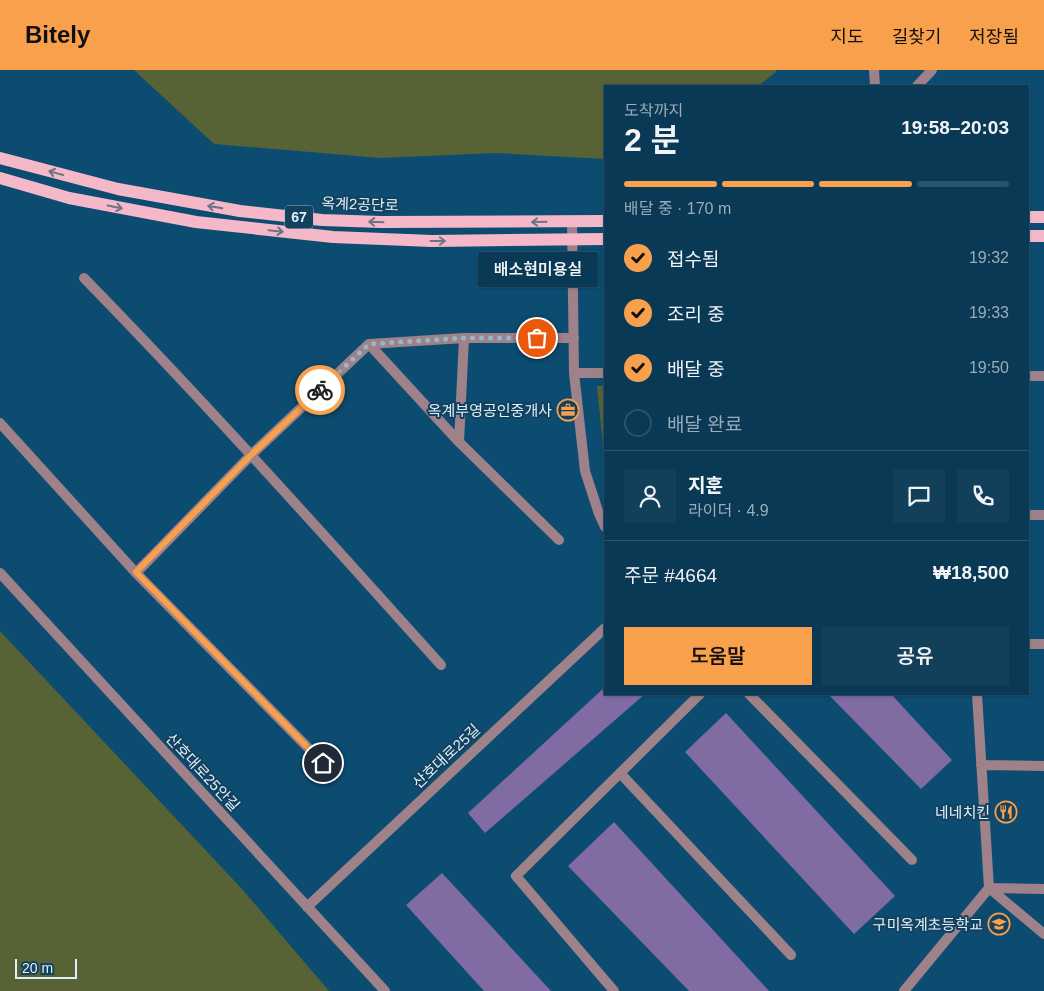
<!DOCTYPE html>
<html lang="ko">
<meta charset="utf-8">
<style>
body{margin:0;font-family:Arial,"Noto Sans KR",sans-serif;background:#12405b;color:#f1f3f6;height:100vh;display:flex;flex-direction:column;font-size:19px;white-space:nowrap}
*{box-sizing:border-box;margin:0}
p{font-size:16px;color:#99acb9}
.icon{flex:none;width:28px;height:28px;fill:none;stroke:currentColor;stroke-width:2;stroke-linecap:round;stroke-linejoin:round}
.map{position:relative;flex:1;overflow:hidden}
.panel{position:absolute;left:604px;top:15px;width:425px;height:610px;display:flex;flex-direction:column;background:#093955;border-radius:0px;box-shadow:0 1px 4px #0004,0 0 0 1px #29536c}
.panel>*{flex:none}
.scale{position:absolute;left:15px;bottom:12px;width:62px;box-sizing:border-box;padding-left:5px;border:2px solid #def0fd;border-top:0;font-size:14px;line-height:18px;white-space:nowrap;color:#def0fd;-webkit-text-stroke:4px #14415d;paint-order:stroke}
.pin{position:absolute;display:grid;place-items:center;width:42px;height:42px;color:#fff;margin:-21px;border:2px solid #fff;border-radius:50%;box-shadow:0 1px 5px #0007}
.courier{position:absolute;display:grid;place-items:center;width:50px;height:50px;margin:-25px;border:4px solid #f9a04d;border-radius:50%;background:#fff;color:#222;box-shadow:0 1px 6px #0007}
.bubble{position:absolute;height:35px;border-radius:0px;background:#093955;box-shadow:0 1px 4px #0004,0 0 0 1px #29536c;font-size:16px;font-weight:600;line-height:35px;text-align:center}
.summary em{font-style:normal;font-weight:600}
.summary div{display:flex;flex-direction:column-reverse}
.summary{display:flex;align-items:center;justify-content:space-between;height:85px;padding:0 20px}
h1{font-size:32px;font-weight:600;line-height:38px}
.bar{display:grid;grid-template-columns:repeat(4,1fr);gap:8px 5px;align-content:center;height:60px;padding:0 20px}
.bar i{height:6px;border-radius:4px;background:#29536c}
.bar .active{background:#f9a04d}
.bar p{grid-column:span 4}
.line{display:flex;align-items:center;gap:12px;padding:0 20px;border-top:1px solid #29536c}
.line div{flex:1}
.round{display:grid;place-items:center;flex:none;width:52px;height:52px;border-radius:0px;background:#12405b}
ol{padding:0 20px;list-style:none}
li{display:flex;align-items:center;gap:15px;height:55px}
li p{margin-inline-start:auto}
li .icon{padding:5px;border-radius:50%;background:#f9a04d;color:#111;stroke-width:4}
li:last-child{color:#99acb9}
li i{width:28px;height:28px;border:2px solid #29536c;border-radius:50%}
.primary-button{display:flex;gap:10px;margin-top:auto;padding:10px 20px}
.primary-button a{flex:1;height:58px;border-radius:0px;background:#f9a04d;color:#111;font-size:20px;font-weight:600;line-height:58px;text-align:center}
.primary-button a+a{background:#12405b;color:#f1f3f6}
header{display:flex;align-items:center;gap:30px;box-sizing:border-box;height:70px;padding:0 25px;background:#f9a04d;color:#111}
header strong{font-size:24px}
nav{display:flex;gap:28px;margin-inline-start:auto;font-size:18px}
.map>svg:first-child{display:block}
.green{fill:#576334}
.building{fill:#806ba2}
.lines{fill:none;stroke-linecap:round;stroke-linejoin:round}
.lane{stroke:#9f8189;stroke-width:10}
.street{stroke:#9f8189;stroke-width:10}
.primary{stroke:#f5b8c9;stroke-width:12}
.oneway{stroke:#6e7188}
.done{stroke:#94b7cc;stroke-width:5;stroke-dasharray:0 9}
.route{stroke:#f9a04d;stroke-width:6}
.labels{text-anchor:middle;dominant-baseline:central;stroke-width:4;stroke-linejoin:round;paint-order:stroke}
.shield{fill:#14415d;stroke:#a1bccd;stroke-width:1}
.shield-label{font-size:14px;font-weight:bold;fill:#def0fd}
.street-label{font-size:15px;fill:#def0fd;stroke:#14415d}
.poi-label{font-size:15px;fill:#def0fd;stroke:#14415d;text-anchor:end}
</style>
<header>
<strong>Bitely</strong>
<nav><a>지도</a><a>길찾기</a><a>저장됨</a></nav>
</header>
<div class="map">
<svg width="1044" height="921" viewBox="0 0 1044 921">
<rect width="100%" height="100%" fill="#0c4c71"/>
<path class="green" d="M134 0H776V2L758 16H605V89L495 83 380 88 214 74Z
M597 316H605V396Z
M0 561 242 819 329 921H0Z"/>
<path class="building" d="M605 617V624H645L485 763 468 743Z
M828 624H891L952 690 921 719Z
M726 643 895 826 854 864 685 682Z
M614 752 769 921H689L568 796Z
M442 803 551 921H484L406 835Z"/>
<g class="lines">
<path class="lane" d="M874 0 875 16
M917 16 932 0"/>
<path class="street" d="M572 151 574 303 585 401 599 444 605 457
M84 208C207 334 323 464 441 595
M464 268 459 372 559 470
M369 274 459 372
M574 303H605
M1028 306H1044
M0 353 136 503
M1028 445H1044
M0 503 385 921
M1028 574H1044
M749 624 912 790
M323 693 136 503 252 384 369 274 464 268H574
M981 695 1044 696
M620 703 791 885
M989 818 1044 864
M989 818 1044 819
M307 837 605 558
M614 921 516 806 700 624
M904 921 989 818 977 624"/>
<path class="primary" d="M0 88 118 119 240 141 322 150 381 152 605 151
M0 108 69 128 196 152 333 167 432 171 605 169
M1028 147H1044
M1028 166H1044"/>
</g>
<defs><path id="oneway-shaft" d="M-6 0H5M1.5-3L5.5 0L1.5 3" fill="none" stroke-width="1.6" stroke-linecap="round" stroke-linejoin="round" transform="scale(1.25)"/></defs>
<g class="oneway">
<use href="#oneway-shaft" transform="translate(56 103) rotate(-165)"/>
<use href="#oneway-shaft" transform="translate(115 137) rotate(11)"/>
<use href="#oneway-shaft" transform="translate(215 137) rotate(-170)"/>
<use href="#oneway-shaft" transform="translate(376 152) rotate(-178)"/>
<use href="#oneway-shaft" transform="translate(539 152) rotate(179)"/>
<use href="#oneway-shaft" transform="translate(276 161) rotate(6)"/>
<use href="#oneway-shaft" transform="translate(438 171)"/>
</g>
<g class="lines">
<path class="done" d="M320 320 369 274 464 268H537"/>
<path class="route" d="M320 320 252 384 136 502 323 693"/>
</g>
<defs>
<g id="office-ring" transform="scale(1.125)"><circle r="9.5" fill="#14415d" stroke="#f9a04d" stroke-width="1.5"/><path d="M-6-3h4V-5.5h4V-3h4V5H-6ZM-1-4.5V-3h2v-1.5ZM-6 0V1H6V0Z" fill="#f9a04d"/></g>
<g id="restaurant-ring" transform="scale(1.125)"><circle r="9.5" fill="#14415d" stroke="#f9a04d" stroke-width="1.5"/><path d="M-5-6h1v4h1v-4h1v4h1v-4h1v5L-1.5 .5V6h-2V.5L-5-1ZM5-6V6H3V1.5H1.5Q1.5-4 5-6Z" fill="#f9a04d"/></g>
<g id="school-ring" transform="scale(1.125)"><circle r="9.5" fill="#14415d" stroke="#f9a04d" stroke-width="1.5"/><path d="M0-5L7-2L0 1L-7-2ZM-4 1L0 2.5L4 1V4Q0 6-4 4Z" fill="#f9a04d"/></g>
</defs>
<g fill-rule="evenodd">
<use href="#office-ring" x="568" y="340"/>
<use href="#restaurant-ring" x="1006" y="742"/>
<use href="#school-ring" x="999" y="854"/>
</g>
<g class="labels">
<rect class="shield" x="285" y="135.5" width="28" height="23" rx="4"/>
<g class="shield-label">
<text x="299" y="147">67</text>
</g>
<g class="street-label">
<text transform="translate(360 134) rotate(2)">옥계2공단로</text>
<text transform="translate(446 686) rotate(-43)">산호대로25길</text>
<text transform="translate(203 702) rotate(47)">산호대로25안길</text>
</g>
<g class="poi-label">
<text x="552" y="340">옥계부영공인중개사</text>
<text x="990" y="742">네네치킨</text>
<text x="983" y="854">구미옥계초등학교</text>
</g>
</g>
</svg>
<div class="scale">20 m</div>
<div class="pin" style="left:537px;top:268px;background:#ea580c"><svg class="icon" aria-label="bag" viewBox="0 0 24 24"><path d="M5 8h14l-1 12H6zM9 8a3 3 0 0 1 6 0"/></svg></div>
<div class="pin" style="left:323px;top:693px;background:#1f2937"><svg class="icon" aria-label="home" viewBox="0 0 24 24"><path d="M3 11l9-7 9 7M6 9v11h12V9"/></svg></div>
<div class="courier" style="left:320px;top:320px"><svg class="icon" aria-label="bike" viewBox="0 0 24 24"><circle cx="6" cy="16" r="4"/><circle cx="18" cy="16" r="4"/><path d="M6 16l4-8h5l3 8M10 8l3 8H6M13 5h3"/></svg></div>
<div class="bubble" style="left:478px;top:182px;width:120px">배소현미용실</div>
<section class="panel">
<div class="summary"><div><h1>2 분</h1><p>도착까지</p></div><em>19:58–20:03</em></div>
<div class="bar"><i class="active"></i><i class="active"></i><i class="active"></i><i></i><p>배달 중 · 170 m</p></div>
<ol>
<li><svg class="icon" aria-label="check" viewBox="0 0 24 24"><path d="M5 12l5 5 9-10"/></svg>접수됨<p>19:32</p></li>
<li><svg class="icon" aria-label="check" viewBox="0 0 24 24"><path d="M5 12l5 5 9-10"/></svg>조리 중<p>19:33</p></li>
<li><svg class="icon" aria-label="check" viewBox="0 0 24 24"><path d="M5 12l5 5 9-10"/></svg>배달 중<p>19:50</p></li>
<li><i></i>배달 완료</li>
</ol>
<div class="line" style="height:90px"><a class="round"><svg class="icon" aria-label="person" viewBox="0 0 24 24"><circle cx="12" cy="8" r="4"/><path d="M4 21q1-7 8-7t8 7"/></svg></a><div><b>지훈</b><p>라이더 · 4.9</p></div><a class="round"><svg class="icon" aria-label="chat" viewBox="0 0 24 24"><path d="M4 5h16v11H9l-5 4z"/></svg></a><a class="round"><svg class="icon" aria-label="phone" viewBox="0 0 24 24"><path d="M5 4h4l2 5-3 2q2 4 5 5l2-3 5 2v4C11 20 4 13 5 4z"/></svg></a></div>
<div class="line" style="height:65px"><div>주문 #4664</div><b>₩18,500</b></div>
<div class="primary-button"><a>도움말</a><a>공유</a></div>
</section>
</div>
